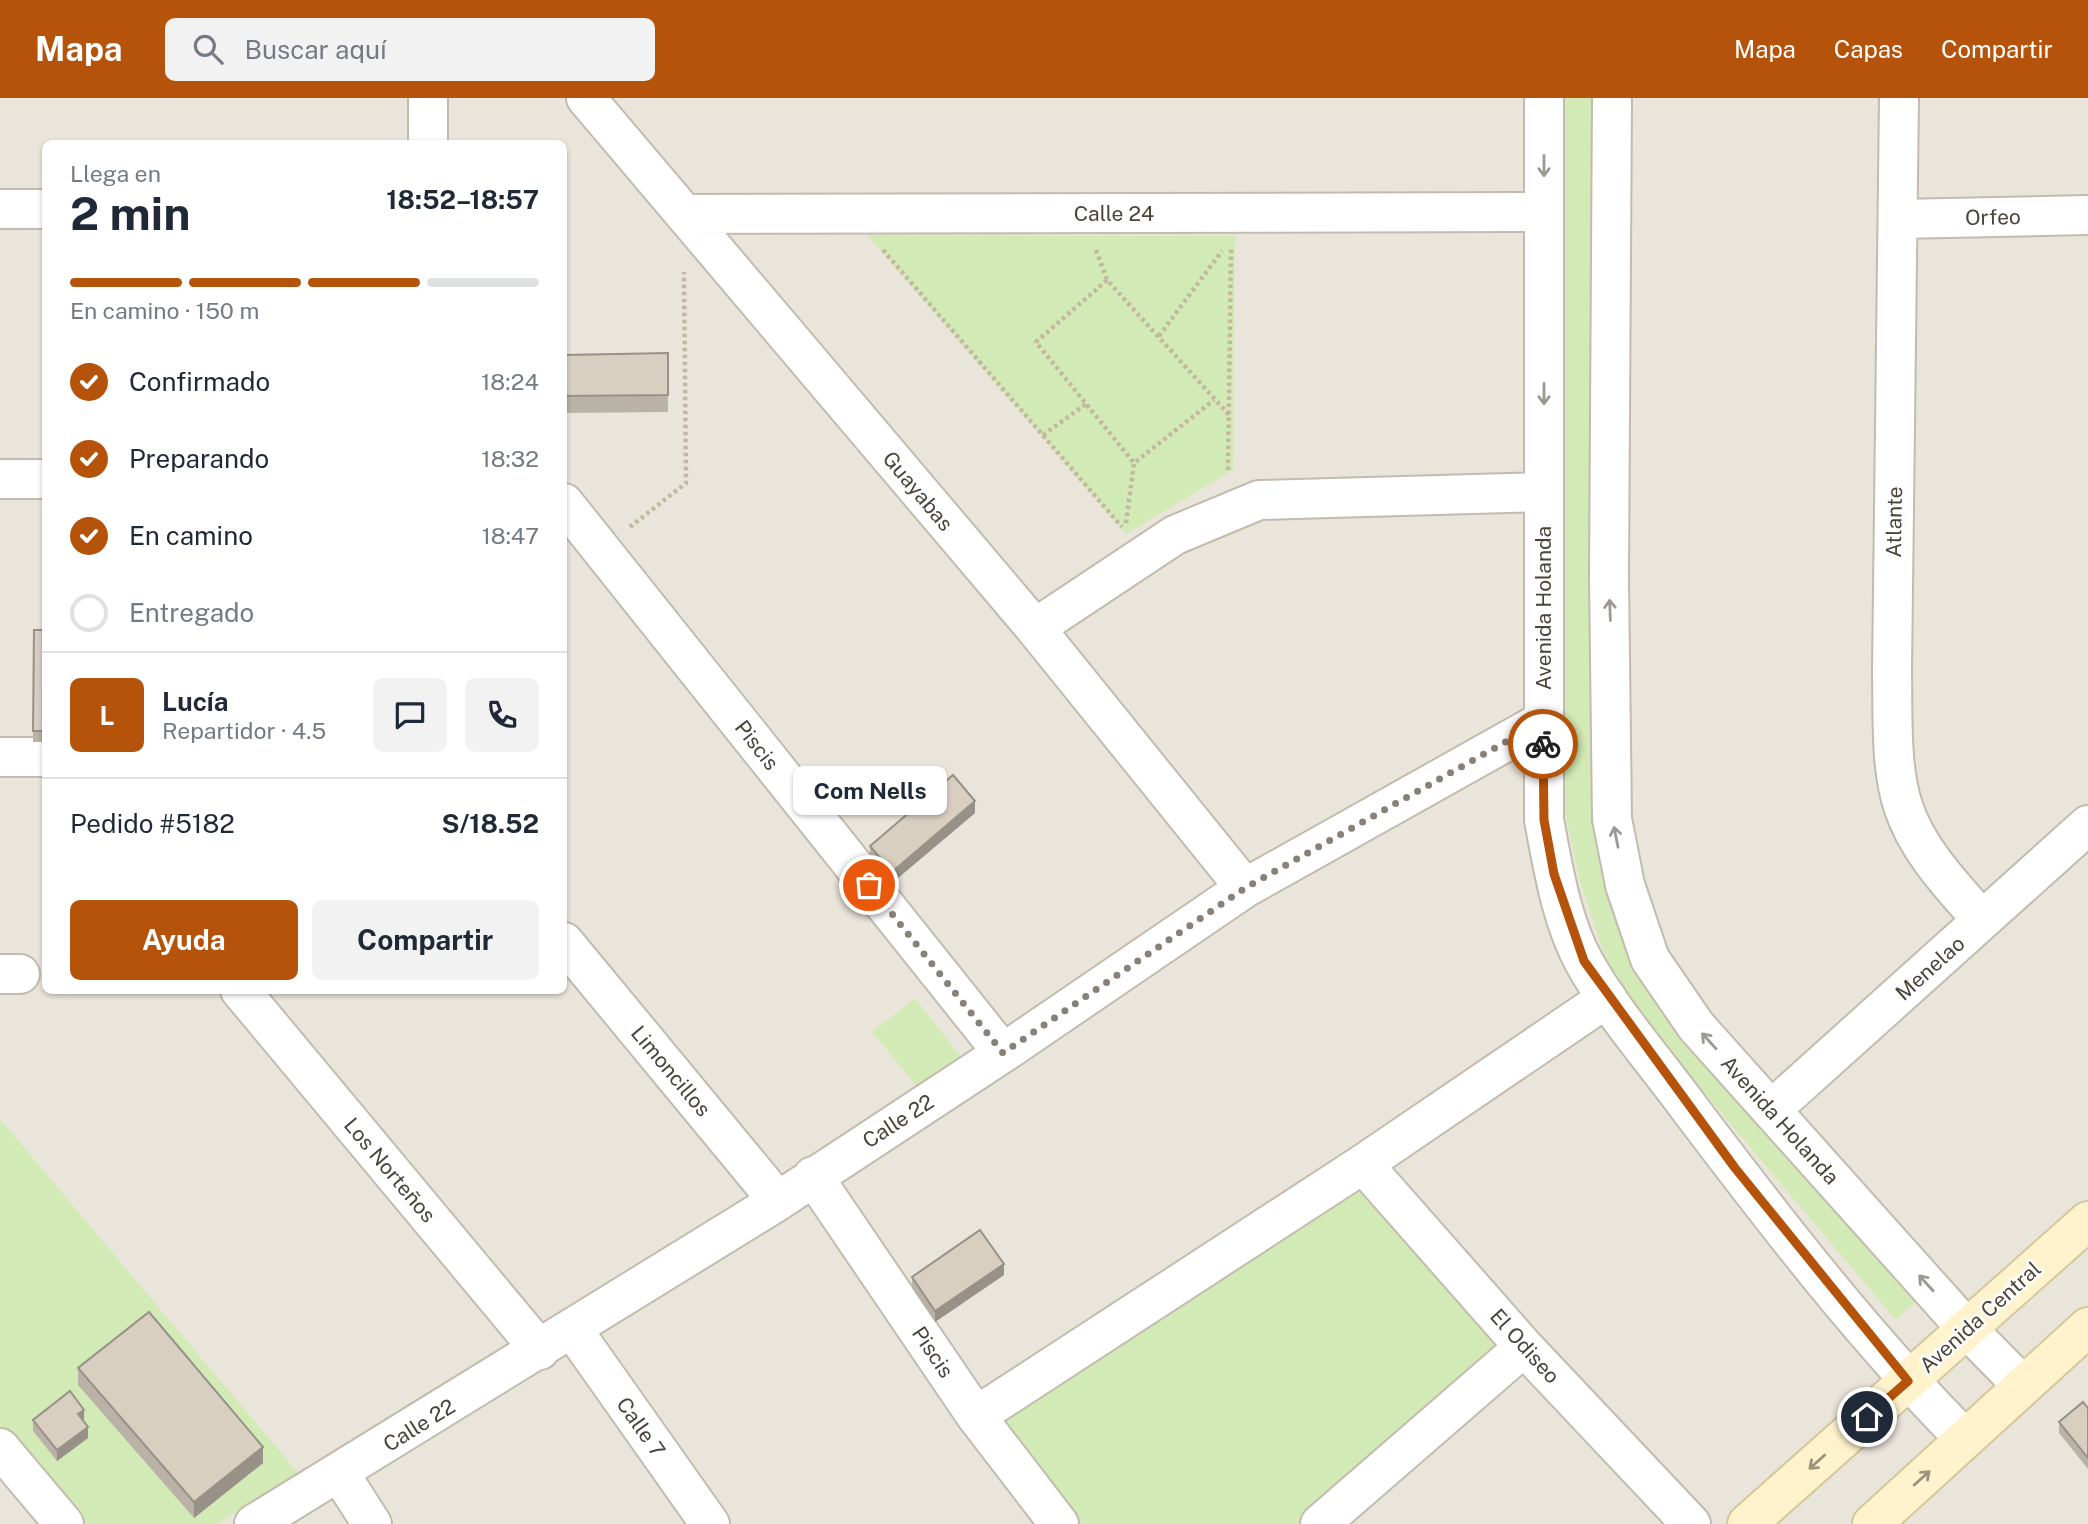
<!DOCTYPE html>
<html lang="es">
<meta charset="utf-8">
<style>
body{margin:0;font-family:"Public Sans",sans-serif;background:#f2f2f3;color:#1f2937;height:100vh;display:flex;flex-direction:column;font-size:26px;white-space:nowrap}
*{box-sizing:border-box;margin:0}
p{font-size:23px;color:#747a83}
.icon{flex:none;width:38px;height:38px;fill:none;stroke:currentColor;stroke-width:2;stroke-linecap:round;stroke-linejoin:round}
.map{position:relative;flex:1;overflow:hidden}
.side{position:absolute;left:42px;top:42px;width:525px;height:854px;display:flex;flex-direction:column;background:#fff;border-radius:10px;box-shadow:0 2px 5px #0004}
.side>*{flex:none}
.pin{position:absolute;display:grid;place-items:center;width:60px;height:60px;color:#fff;margin:-30px;border:4px solid #fff;border-radius:50%;box-shadow:0 2px 7px #0007}
.courier{position:absolute;display:grid;place-items:center;width:70px;height:70px;margin:-35px;border:5px solid #b45309;border-radius:50%;background:#fff;color:#222;box-shadow:0 2px 9px #0007}
.bubble{position:absolute;height:49px;border-radius:10px;background:#fff;box-shadow:0 2px 5px #0004;font-size:23px;font-weight:700;line-height:49px;text-align:center}
.head em{font-style:normal;font-weight:700}
.head div{display:flex;flex-direction:column-reverse}
.head{display:flex;align-items:center;justify-content:space-between;height:119px;padding:0 28px}
h1{font-size:46px;font-weight:700;line-height:52px}
.bar{display:grid;grid-template-columns:repeat(4,1fr);gap:10px 7px;align-content:center;height:84px;padding:0 28px}
.bar i{height:9px;border-radius:5px;background:#e0e1e3}
.bar .selected{background:#b45309}
.bar p{grid-column:span 4}
.line{display:flex;align-items:center;gap:18px;padding:0 28px;border-top:2px solid #e0e1e3}
.line div{flex:1}
.round{display:grid;place-items:center;flex:none;width:74px;height:74px;border-radius:10px;background:#f2f2f3}
ol{padding:0 28px;list-style:none}
li{display:flex;align-items:center;gap:21px;height:77px}
li p{margin-inline-start:auto}
li .icon{padding:7px;border-radius:50%;background:#b45309;color:#fff;stroke-width:4}
li:last-child{color:#747a83}
li i{width:38px;height:38px;border:4px solid #e0e1e3;border-radius:50%}
.button{display:flex;gap:14px;margin-top:auto;padding:14px 28px}
.button a{flex:1;height:80px;border-radius:10px;background:#b45309;color:#fff;font-size:28px;font-weight:700;line-height:80px;text-align:center}
.button a+a{background:#f2f2f3;color:#1f2937}
header{display:flex;align-items:center;gap:42px;box-sizing:border-box;height:98px;padding:0 35px;background:#b45309;color:#fff}
header strong{font-size:33px}
nav{display:flex;gap:38px;margin-inline-start:auto;font-size:24px}
.search{width:490px;height:63px;background:#f2f2f3;display:flex;align-items:center;gap:18px;box-sizing:border-box;padding:0 24px;border-radius:10px;color:#747a83;font-size:26px}
.map>svg:first-child{display:block}
.residential{fill:#eae5da;fill-rule:evenodd}
.green{fill:#d2eab5}
.lines{fill:none;stroke-linecap:round;stroke-linejoin:round}
.minor-casing{stroke:#c2bbae;stroke-width:42}
.tertiary-casing{stroke:#c2bbae;stroke-width:42}
.secondary-casing{stroke:#d6c79b;stroke-width:42}
.path{stroke:#c4b79f;stroke-width:4.5;stroke-dasharray:3.5 3.5;stroke-linecap:butt}
.minor{stroke:#fff;stroke-width:38}
.tertiary{stroke:#fff;stroke-width:38}
.secondary{stroke:#fff3cd;stroke-width:38}
.wall{fill:#bab2a6}
.shaded-wall{fill:#979187}
.building{fill:#d8cfc1;stroke:#979187;stroke-width:2}
.oneway{stroke:#9c9892}
.oneway2{stroke:#9c937c}
.done{stroke:#878178;stroke-width:7;stroke-dasharray:0 12.6}
.route{stroke:#b45309;stroke-width:9}
.labels{text-anchor:middle;dominant-baseline:central;stroke-width:5;stroke-linejoin:round;paint-order:stroke}
.street-label{font-size:21px;fill:#4b4439;stroke:#fff}
</style>
<header>
<strong>Mapa</strong>
<div class="search"><svg class="icon" aria-label="search" viewBox="0 0 24 24"><circle cx="10" cy="10" r="6"/><path d="M15 15l6 6"/></svg>Buscar aquí</div>
<nav><a>Mapa</a><a>Capas</a><a>Compartir</a></nav>
</header>
<div class="map">
<svg width="2088" height="1426" viewBox="0 0 2088 1426">
<rect width="100%" height="100%" fill="#f6f3ec"/>
<path class="residential" d="M0 0H2088V1426H0ZM46 46H564V892H46Z"/>
<path class="green" d="M1557 0H1599L1636 869 1915 1204 1896 1222 1615 889 1580 783 1565 714Z
M867 137 1235 138 1233 372 1126 436Z
M915 900 961 959 920 992 872 934Z
M0 1021 298 1375 217 1426H59L0 1355Z
M1362 1090 1504 1250 1297 1426H1082L1001 1320Z"/>
<g class="lines">
<g class="minor-casing">
<path id="minor" d="M586 0 1035 530 1245 790
M1899 0 1892 573C1893 615 1890 668 1903 708 1917 752 1952 788 1982 822
M428 46V0
M0 111H46
M684 116 1544 114
M1898 121 2088 117
M0 381H46
M564 405 1003 955
M1035 530 1175 437 1259 402 1543 394
M0 659H46
M564 844 778 1103
M0 876H20
M240 892 540 1252
M1771 1012 2088 727
M1363 1066 1524 1249 1691 1426
M813 1078 976 1318 1059 1426
M573 1232 710 1426
M976 1318 1363 1066 1607 900
M0 1350 64 1426
M340 1376 372 1426
M254 1426 778 1103 1003 955 1245 790 1543 623
M1320 1426 1524 1249"/>
</g>
<g class="tertiary-casing">
<path id="tertiary" d="M1544 0V722C1553 769 1561 822 1584 864 1613 916 1655 963 1690 1011 1776 1125 1865 1240 1965 1341
M1612 0 1609 479 1612 721 1625 787 1650 861 1696 928 1967 1231 2023 1288"/>
</g>
<g class="secondary-casing">
<path id="secondary" d="M1747 1426 2088 1123
M1872 1426 2088 1229"/>
</g>
<path class="path" d="M883 152 1122 429
M1096 152 1107 182 1230 318
M1107 182 1036 244 1134 365
M1159 238 1222 153
M1043 337 1086 306
M1228 372 1231 151
M1126 425 1134 365 1214 302
M630 429 686 385 684 174"/>
<use href="#minor" class="minor"/>
<use href="#tertiary" class="tertiary"/>
<use href="#secondary" class="secondary"/>
</g>
<path class="wall" d="M668 255V314L564 315V257Z
M34 532H46V644H33Z
M975 715 892 785 870 759V748Z
M1004 1177 935 1224 912 1190V1179Z
M78 1270 263 1365 194 1420 78 1287Z
M2088 1310V1371L2059 1335V1324Z
M33 1322 84 1323 88 1340 57 1363 33 1333Z"/>
<path class="shaded-wall" d="M975 703V715L892 785V774Z
M1004 1166V1177L935 1224V1213Z
M84 1312V1323L78 1327V1316Z
M88 1329V1340L57 1363V1352Z
M263 1349V1365L194 1420V1404Z"/>
<path class="building" d="M668 255V297L564 298V257Z
M34 532H46V633H33Z
M953 677 975 703 892 774 870 748Z
M980 1132 1004 1166 935 1213 912 1179Z
M149 1214 263 1349 194 1404 78 1270Z
M70 1293 84 1312 78 1316 88 1329 57 1352 33 1322Z
M2083 1304 2088 1310V1360L2059 1324Z"/>
<defs><path id="oneway-shaft" d="M-6 0H5M1.5-3L5.5 0L1.5 3" fill="none" stroke-width="1.6" stroke-linecap="round" stroke-linejoin="round" transform="scale(1.75)"/></defs>
<g class="oneway">
<use href="#oneway-shaft" transform="translate(1544 68) rotate(90)"/>
<use href="#oneway-shaft" transform="translate(1544 296) rotate(90)"/>
<use href="#oneway-shaft" transform="translate(1610 512) rotate(-92)"/>
<use href="#oneway-shaft" transform="translate(1616 739) rotate(-101)"/>
<use href="#oneway-shaft" transform="translate(1709 943) rotate(-132)"/>
<use href="#oneway-shaft" transform="translate(1926 1185) rotate(-132)"/>
</g>
<g class="oneway2">
<use href="#oneway-shaft" transform="translate(1817 1364) rotate(138)"/>
<use href="#oneway-shaft" transform="translate(1922 1380) rotate(-42)"/>
</g>
<g class="lines">
<path class="done" d="M869 787 1003 955 1245 790 1543 623V646"/>
<path class="route" d="M1543 646 1544 722 1554 776 1584 863 1735 1070 1908 1283 1867 1319"/>
</g>
<g class="labels">
<g class="street-label">
<text x="1114" y="115">Calle 24</text>
<text transform="translate(1993 119) rotate(-1)">Orfeo</text>
<text transform="translate(918 393) rotate(50)">Guayabas</text>
<text transform="translate(1894 424) rotate(-89)">Atlante</text>
<text transform="translate(1543 510) rotate(-90)">Avenida Holanda</text>
<text transform="translate(757 647) rotate(52)">Piscis</text>
<text transform="translate(1930 870) rotate(-42)">Menelao</text>
<text transform="translate(671 973) rotate(50)">Limoncillos</text>
<text transform="translate(1780 1022) rotate(48)">Avenida Holanda</text>
<text transform="translate(898 1023) rotate(-33)">Calle 22</text>
<text transform="translate(390 1072) rotate(50)">Los Norteños</text>
<text transform="translate(1980 1219) rotate(-42)">Avenida Central</text>
<text transform="translate(1525 1248) rotate(48)">El Odiseo</text>
<text transform="translate(933 1254) rotate(56)">Piscis</text>
<text transform="translate(419 1327) rotate(-32)">Calle 22</text>
<text transform="translate(641 1329) rotate(55)">Calle 7</text>
</g>
</g>
</svg>
<div class="pin" style="left:869px;top:787px;background:#ea580c"><svg class="icon" aria-label="bag" viewBox="0 0 24 24"><path d="M5 8h14l-1 12H6zM9 8a3 3 0 0 1 6 0"/></svg></div>
<div class="pin" style="left:1867px;top:1319px;background:#1f2937"><svg class="icon" aria-label="home" viewBox="0 0 24 24"><path d="M3 11l9-7 9 7M6 9v11h12V9"/></svg></div>
<div class="courier" style="left:1543px;top:646px"><svg class="icon" aria-label="bike" viewBox="0 0 24 24"><circle cx="6" cy="16" r="4"/><circle cx="18" cy="16" r="4"/><path d="M6 16l4-8h5l3 8M10 8l3 8H6M13 5h3"/></svg></div>
<div class="bubble" style="left:793px;top:668px;width:154px">Com Nells</div>
<section class="side">
<div class="head"><div><h1>2 min</h1><p>Llega en</p></div><em>18:52–18:57</em></div>
<div class="bar"><i class="selected"></i><i class="selected"></i><i class="selected"></i><i></i><p>En camino · 150 m</p></div>
<ol>
<li><svg class="icon" aria-label="check" viewBox="0 0 24 24"><path d="M5 12l5 5 9-10"/></svg>Confirmado<p>18:24</p></li>
<li><svg class="icon" aria-label="check" viewBox="0 0 24 24"><path d="M5 12l5 5 9-10"/></svg>Preparando<p>18:32</p></li>
<li><svg class="icon" aria-label="check" viewBox="0 0 24 24"><path d="M5 12l5 5 9-10"/></svg>En camino<p>18:47</p></li>
<li><i></i>Entregado</li>
</ol>
<div class="line" style="height:126px"><b class="round" style="background:#b45309;color:#fff">L</b><div><b>Lucía</b><p>Repartidor · 4.5</p></div><a class="round"><svg class="icon" aria-label="chat" viewBox="0 0 24 24"><path d="M4 5h16v11H9l-5 4z"/></svg></a><a class="round"><svg class="icon" aria-label="phone" viewBox="0 0 24 24"><path d="M5 4h4l2 5-3 2q2 4 5 5l2-3 5 2v4C11 20 4 13 5 4z"/></svg></a></div>
<div class="line" style="height:91px"><div>Pedido #5182</div><b>S/18.52</b></div>
<div class="button"><a>Ayuda</a><a>Compartir</a></div>
</section>
</div>
